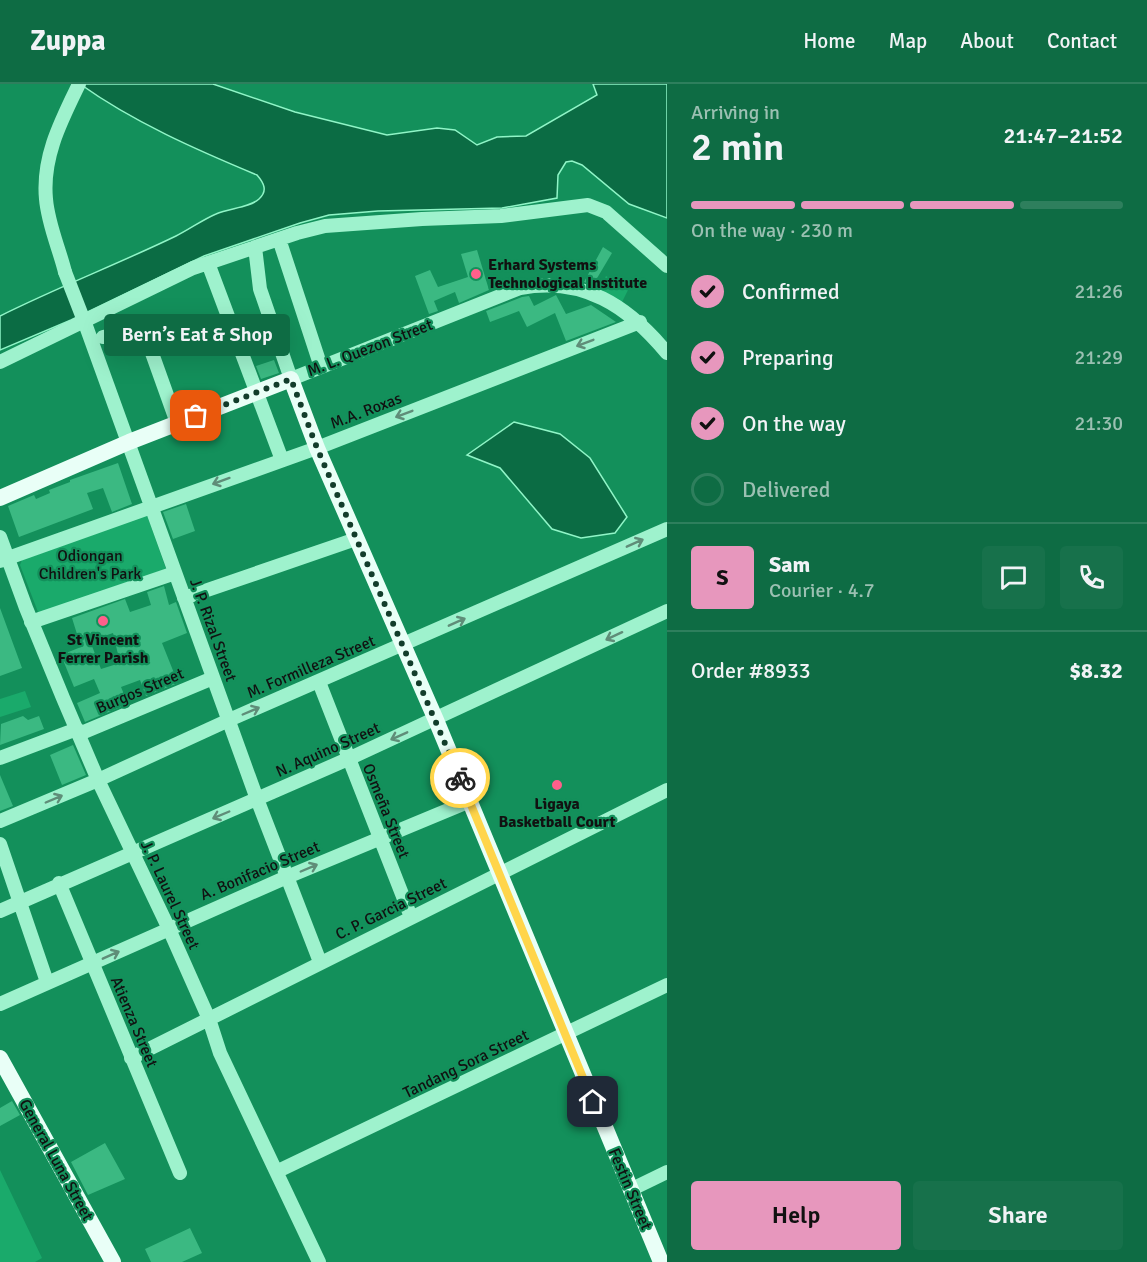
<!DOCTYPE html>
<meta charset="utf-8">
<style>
body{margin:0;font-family:Signika,sans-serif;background:#17714b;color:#f1f3f6;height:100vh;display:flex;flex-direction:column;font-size:22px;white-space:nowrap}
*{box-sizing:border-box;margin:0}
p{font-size:20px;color:#9bc0b2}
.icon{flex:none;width:33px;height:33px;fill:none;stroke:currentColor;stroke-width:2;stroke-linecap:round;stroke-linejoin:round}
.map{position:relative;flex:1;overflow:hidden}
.drawer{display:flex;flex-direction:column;background:#0e6c44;width:480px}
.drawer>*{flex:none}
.pin{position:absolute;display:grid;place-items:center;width:51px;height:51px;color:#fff;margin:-26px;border-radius:12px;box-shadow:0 3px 9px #0006}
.courier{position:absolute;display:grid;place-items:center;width:60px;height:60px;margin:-30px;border:4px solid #ffd54a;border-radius:50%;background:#fff;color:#222;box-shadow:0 2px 8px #0007}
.bubble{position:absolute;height:42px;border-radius:6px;background:#0e6c44;box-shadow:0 6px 24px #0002;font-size:20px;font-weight:600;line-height:42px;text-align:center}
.overview em{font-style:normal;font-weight:600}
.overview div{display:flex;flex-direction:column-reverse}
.overview{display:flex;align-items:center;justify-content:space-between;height:102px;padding:0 24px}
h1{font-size:39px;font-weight:600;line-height:45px}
.bar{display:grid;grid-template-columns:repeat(4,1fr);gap:9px 6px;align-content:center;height:72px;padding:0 24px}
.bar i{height:8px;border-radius:4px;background:#2e7f5d}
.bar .current{background:#e797bd}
.bar p{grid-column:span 4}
.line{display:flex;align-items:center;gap:15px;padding:0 24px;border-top:2px solid #2e7f5d}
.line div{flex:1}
.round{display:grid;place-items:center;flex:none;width:63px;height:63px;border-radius:6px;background:#17714b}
ol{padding:0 24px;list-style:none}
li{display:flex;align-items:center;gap:18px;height:66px}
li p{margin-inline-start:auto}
li .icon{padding:6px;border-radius:50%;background:#e797bd;color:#111;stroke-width:4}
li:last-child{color:#9bc0b2}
li i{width:33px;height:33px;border:3px solid #2e7f5d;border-radius:50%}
.button{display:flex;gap:12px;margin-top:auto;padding:12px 24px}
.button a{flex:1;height:69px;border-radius:6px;background:#e797bd;color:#111;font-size:24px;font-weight:600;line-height:69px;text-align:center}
.button a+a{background:#17714b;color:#f1f3f6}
header{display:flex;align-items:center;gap:36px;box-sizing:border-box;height:84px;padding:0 30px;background:#0e6c44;border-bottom:2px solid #2e7f5d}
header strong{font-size:28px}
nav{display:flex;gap:33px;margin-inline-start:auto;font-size:21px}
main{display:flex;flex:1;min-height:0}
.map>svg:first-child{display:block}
.green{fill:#1aaa6b}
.water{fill:#0b6c44;stroke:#90f5c7;stroke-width:1.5}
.building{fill:#3bb982;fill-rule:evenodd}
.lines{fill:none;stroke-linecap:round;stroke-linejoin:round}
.minor{stroke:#9ef2cd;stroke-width:14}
.major{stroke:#e9fff7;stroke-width:16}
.minor-bridge{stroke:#9ef2cd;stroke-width:14}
.oneway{stroke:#5f8d78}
.done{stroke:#123d2b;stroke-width:6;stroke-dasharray:0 10.8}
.route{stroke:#ffd54a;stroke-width:8}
.poi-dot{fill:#ff5f8b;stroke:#13905b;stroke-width:2}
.labels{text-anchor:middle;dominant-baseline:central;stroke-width:4.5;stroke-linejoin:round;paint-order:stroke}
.poi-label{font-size:16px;font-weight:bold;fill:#111;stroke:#13905b}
.street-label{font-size:16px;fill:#111;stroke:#13905b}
.park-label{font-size:16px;fill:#111;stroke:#13905b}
</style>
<header>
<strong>Zuppa</strong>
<nav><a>Home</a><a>Map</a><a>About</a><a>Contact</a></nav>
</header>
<main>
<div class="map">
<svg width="667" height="1178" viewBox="0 0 667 1178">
<rect width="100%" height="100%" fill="#13905b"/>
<path class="green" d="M606 192 629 204 621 220 598 208Z
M147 431 166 485 41 529 38 528 20 481 22 476Z
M25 607 31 623 0 633V615Z
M0 1086 42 1174 35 1178H0Z"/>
<path class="water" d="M80 0H213L295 28 387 51 437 44 455 46 477 61 497 53 526 52 597 11 593 0H667V134L629 120 582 81 572 77 566 78 558 91 557 114 502 124 378 127 329 131 300 139 204 172 71 236 0 266V232C58 203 118 180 176 152 190 145 202 136 216 130 229 124 249 124 259 115 268 107 264 99 257 91 197 66 133 38 80 0Z
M514 338 560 350 590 374 627 433 615 449 581 454 552 445 500 384 467 371Z"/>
<path class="building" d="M603 163 612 169 593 201 584 198Z
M477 166 489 206 459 219 455 208 434 217 438 227 429 230 415 192 430 186 438 203 468 193 461 170Z
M556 211 566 230 591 221 616 238 566 257 555 229 527 243 519 227 490 238 486 227 522 213 529 212 534 222Z
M274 276 279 289 261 295 256 282Z
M118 379 132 420 112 428 103 404 87 409 93 425 19 453 8 422 34 411 36 415 50 409 49 406 70 398V396Z
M186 420 195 447 173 455 163 428Z
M164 502 169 521 176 518 187 549 162 559 178 599 146 612 140 596 121 603 128 620 85 638 77 619 100 609 94 595 74 603 61 571 81 563 72 534 125 515 130 528 151 521 147 508ZM113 549 120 579 101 585 90 557Z
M0 524 22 584 0 592Z
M23 632 28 636 39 632 44 645 0 661 1 640Z
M73 661 86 691 62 701 50 671Z
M0 691 13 722 0 727Z
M12 1017 20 1031 0 1042V1024Z
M105 1059 125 1095 88 1111 71 1078Z
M190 1144 202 1169 182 1178H151L145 1165Z"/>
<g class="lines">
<path class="minor" d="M279 155 321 283
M255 163 260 205 291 295 520 204C583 192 628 222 667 269
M208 179 282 376
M65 188C59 164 48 140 46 115 42 73 61 37 79 0
M86 242 257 715 320 878
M103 253 143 244 177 339
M0 278 193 184 297 149 325 142 422 135 501 132 588 121 606 128 667 182
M0 453 26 524 63 614 98 696 169 845 209 935 220 969 319 1178
M0 477 317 364 640 238
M184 514 356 455
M31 538 175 489
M319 598 411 833
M79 650 213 594
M0 674 77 645
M0 737 98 696 229 636 667 445
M0 760 47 898
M59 799 180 1089
M0 827 348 675 667 527
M0 920 287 793 470 717
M131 974 667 706
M278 1087 667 901
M630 1106 667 1088"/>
<path class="major" d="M0 414 129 358 291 295 317 364 436 636 661 1178
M0 974 113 1178"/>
<path class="minor-bridge" d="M65 188 86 242"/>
</g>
<defs><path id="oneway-shaft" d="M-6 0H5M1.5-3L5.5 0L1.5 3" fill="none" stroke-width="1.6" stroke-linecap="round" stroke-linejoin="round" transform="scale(1.5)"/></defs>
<g class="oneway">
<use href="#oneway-shaft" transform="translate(585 259) rotate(159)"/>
<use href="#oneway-shaft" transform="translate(404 330) rotate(159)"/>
<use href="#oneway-shaft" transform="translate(221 397) rotate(160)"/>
<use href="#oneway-shaft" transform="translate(635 459) rotate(-24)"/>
<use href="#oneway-shaft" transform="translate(457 538) rotate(-24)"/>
<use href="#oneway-shaft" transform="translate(614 552) rotate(155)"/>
<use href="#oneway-shaft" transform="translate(251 627) rotate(-23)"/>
<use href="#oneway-shaft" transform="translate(399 652) rotate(156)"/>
<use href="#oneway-shaft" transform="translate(54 715) rotate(-23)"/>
<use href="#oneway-shaft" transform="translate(221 731) rotate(157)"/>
<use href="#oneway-shaft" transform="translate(309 784) rotate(-23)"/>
<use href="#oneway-shaft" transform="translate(111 871) rotate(-24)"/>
</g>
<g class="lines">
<path class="done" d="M196 332 291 295 317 364 460 694"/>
<path class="route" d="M460 694 593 1018"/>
</g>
<g class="poi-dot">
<circle cx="476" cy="190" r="6"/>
<circle cx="103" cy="537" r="6"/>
<circle cx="557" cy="701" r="6"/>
</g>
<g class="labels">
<g class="poi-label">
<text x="488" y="181" text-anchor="start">Erhard Systems<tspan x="488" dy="18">Technological Institute</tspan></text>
<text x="103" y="556">St Vincent<tspan x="103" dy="18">Ferrer Parish</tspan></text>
<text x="557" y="720">Ligaya<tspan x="557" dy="18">Basketball Court</tspan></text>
</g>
<g class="street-label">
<text transform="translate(370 264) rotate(-21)">M. L. Quezon Street</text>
<text transform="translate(366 327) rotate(-21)">M.A. Roxas</text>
<text transform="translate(213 546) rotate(70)">J. P. Rizal Street</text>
<text transform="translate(311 583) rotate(-23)">M. Formilleza Street</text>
<text transform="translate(140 607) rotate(-23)">Burgos Street</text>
<text transform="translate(328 666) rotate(-24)">N. Aquino Street</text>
<text transform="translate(386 727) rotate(68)">Osmeña Street</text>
<text transform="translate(260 787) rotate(-23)">A. Bonifacio Street</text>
<text transform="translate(170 811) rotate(65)">J. P. Laurel Street</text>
<text transform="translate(391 825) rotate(-26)">C. P. Garcia Street</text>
<text transform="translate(134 938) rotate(67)">Atienza Street</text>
<text transform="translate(466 980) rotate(-26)">Tandang Sora Street</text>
<text transform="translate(56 1076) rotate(61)">General Luna Street</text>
<text transform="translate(630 1105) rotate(67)">Festin Street</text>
</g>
<g class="park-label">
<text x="90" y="472">Odiongan<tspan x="90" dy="18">Children's Park</tspan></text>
</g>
</g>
</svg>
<div class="pin" style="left:196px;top:332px;background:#ea580c"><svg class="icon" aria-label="bag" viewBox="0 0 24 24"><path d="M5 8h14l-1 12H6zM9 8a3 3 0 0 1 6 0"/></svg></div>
<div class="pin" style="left:593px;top:1018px;background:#1f2937"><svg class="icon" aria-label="home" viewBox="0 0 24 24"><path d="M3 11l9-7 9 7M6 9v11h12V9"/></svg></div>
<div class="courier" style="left:460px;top:694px"><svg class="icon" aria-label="bike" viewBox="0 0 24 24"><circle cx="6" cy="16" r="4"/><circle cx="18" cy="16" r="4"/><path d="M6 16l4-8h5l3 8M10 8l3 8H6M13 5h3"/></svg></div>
<div class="bubble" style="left:104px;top:230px;width:186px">Bern’s Eat &amp; Shop</div>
</div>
<section class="drawer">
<div class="overview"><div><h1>2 min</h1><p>Arriving in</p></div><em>21:47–21:52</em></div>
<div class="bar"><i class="current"></i><i class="current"></i><i class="current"></i><i></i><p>On the way · 230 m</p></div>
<ol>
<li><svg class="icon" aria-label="check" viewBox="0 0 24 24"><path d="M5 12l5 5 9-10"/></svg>Confirmed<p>21:26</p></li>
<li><svg class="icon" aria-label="check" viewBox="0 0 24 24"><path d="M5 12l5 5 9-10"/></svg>Preparing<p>21:29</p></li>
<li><svg class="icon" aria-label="check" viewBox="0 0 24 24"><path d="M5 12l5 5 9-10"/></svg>On the way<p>21:30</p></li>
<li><i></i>Delivered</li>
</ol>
<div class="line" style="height:108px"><b class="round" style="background:#e797bd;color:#111">S</b><div><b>Sam</b><p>Courier · 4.7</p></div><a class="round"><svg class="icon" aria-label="chat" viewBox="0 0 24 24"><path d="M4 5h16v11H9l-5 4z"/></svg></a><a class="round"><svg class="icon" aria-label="phone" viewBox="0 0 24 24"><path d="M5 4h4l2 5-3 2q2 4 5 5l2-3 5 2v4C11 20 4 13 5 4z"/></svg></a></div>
<div class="line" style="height:78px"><div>Order #8933</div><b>$8.32</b></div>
<div class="button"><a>Help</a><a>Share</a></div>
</section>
</main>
